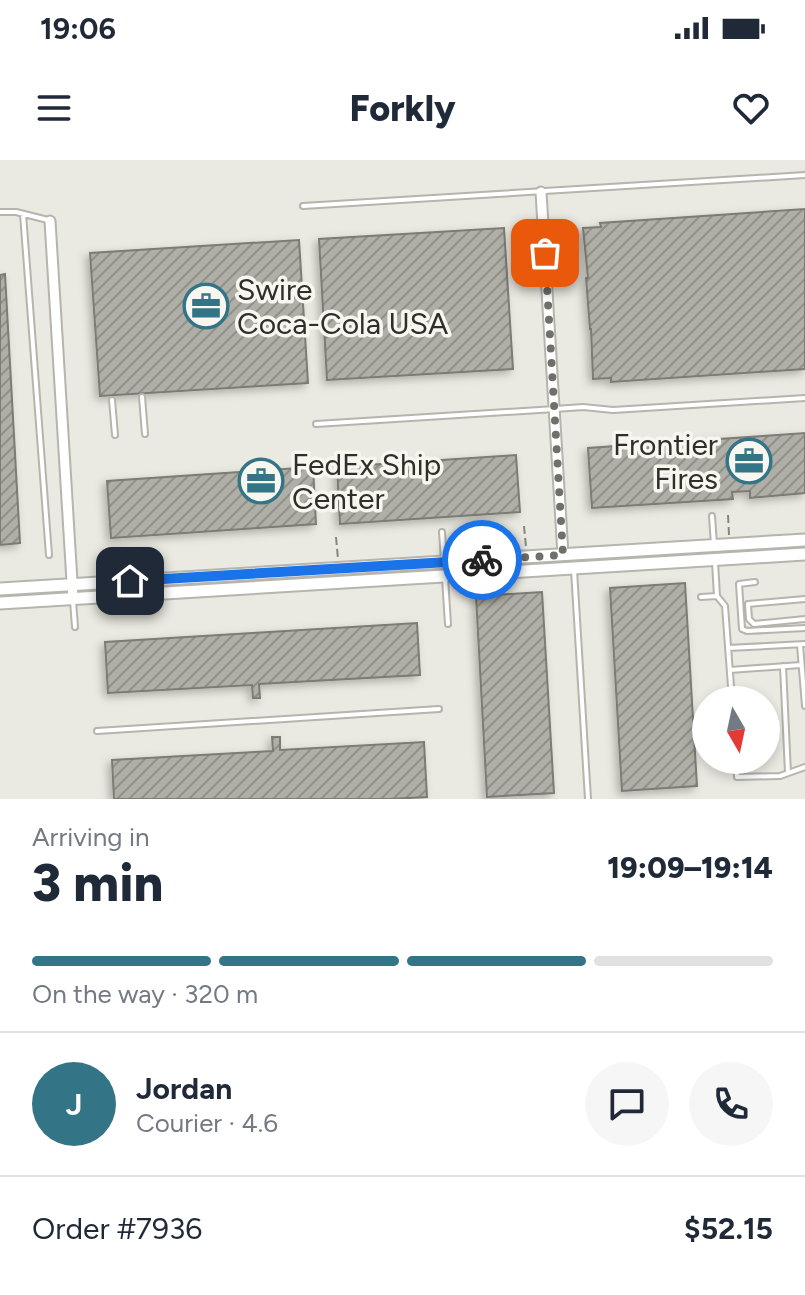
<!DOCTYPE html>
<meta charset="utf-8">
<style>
body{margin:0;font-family:Figtree,sans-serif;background:#f6f6f7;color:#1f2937;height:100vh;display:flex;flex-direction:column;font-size:30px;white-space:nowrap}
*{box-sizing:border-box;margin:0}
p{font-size:26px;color:#747a83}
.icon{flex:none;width:44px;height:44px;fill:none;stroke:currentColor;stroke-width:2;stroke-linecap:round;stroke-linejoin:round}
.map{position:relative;height:639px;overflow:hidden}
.sheet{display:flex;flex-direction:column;background:#fff;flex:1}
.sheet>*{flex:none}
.needle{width:52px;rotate:171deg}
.controls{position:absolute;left:692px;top:526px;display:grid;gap:16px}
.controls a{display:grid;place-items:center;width:88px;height:88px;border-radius:50%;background:#fff;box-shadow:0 4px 12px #0003;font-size:40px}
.pin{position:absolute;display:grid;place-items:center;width:68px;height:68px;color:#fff;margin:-34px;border-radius:16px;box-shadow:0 4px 12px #0006}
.courier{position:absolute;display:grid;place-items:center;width:80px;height:80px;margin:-40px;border:6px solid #1a73e8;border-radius:50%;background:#fff;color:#222;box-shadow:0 2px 10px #0007}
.overview em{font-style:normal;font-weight:800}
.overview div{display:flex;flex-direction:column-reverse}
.overview{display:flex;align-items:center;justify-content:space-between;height:136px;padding:0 32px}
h1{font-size:52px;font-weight:800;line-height:60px}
.bar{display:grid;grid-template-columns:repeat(4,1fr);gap:12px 8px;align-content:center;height:96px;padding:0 32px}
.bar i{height:10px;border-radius:6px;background:#e0e1e3}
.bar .active{background:#337487}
.bar p{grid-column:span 4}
.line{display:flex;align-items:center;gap:20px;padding:0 32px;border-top:2px solid #e0e1e3}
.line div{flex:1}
.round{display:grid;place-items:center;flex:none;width:84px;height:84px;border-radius:42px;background:#f6f6f7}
.status{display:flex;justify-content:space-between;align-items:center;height:56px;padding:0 40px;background:#fff;direction:ltr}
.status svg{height:22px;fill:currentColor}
header{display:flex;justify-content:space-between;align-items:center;height:104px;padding:0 32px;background:#fff;font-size:36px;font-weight:800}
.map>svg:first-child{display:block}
.building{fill:url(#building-hatch);stroke:#7c7b74;stroke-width:2;filter:url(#shadow)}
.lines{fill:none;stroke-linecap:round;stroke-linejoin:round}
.service-casing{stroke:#b5b4ad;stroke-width:8}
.minor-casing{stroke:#b5b4ad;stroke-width:13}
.tertiary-casing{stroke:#b5b4ad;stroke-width:15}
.path{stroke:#868680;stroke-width:2;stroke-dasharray:8 4;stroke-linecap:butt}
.service{stroke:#fff;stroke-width:4}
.minor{stroke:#fff;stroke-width:9}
.tertiary{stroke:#fff;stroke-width:11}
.done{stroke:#70706b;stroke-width:8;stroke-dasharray:0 14.4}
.route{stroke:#1a73e8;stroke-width:10}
.labels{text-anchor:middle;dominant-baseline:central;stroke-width:7;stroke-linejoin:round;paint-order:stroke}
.poi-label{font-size:30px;fill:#2e2e2b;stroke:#f8f7ef;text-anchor:start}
</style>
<div class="status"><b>19:06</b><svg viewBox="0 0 49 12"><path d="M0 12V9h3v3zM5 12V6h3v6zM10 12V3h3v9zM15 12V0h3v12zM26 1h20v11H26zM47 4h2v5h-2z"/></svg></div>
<header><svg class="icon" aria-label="menu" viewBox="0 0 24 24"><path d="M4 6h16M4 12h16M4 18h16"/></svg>Forkly<svg class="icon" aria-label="heart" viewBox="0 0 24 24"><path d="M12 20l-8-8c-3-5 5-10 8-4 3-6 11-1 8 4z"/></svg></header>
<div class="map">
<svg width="805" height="639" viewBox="0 0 805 639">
<defs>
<pattern id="building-hatch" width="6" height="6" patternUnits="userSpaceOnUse" patternTransform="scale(2)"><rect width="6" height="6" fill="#b0afa7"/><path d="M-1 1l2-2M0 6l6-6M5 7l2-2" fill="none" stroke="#908f88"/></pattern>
<filter id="shadow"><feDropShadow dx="-3.5" dy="3.5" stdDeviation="4" flood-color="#0004"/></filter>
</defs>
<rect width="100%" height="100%" fill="#ebeae2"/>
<path class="building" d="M805 49V209L611 222V218L593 219 591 169H590L586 118H588L583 68 601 67 600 63Z
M504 68 513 209 327 220 319 79Z
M299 80 308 223 100 236 90 93Z
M5 114 20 383 0 385V115Z
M805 273V333L750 338V331L732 332 733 339 592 348 588 288Z
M516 295 520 352 340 364 337 307Z
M313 307 316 364 111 378 107 321Z
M685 423 697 626 622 631 610 428Z
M542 432 554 633 487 637 476 436Z
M417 463 420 515 259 524 260 538H253L252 525 108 533 105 482Z
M272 577H280V590L424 582 427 637 389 639H114L112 600 273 591Z"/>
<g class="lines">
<g class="service-casing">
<path id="service" d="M303 46 805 15
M0 52H16L48 60
M23 54 49 395
M142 237 145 274
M112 240 115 275
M316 264 555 249 583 247 613 250 805 238
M712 356 714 385
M442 372 444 401
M715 402 717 436 725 446 732 540
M574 410 588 639
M445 418 448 464
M755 422 739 424 742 469 747 471 805 468
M701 437 717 436
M805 439 748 444 749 459 754 464 805 459
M73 441 75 467
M800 485 805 546
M728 488 805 484
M783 506 788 613
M730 510 801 505
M97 571 439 549
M736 600 737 617 780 616 805 607"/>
</g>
<g class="minor-casing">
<path id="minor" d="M541 32 563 395
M50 61 73 438"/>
</g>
<g class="tertiary-casing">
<path id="tertiary" d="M0 429 805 380
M0 443 805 394"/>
</g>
<path class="path" d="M728 355 729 375
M524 366 526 387
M336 377 338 399
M111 391 112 412"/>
<use href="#service" class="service"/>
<use href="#minor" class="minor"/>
<use href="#tertiary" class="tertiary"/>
</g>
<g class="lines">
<path class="done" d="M482 400 563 395 545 93"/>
<path class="route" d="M130 421 482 400"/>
</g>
<defs>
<g id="office-ring" transform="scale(2.3)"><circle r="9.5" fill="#f8f7ef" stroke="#337487" stroke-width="1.5"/><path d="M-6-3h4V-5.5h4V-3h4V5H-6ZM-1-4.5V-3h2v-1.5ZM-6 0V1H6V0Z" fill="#337487"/></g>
</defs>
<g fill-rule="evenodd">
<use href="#office-ring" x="206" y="146"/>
<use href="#office-ring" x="749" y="301"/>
<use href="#office-ring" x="261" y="321"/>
</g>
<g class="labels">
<g class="poi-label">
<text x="237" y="129">Swire<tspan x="237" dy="34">Coca-Cola USA</tspan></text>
<text x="718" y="284" text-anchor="end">Frontier<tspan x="718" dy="34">Fires</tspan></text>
<text x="292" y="304">FedEx Ship<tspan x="292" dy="34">Center</tspan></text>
</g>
</g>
</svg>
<div class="controls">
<a><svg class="needle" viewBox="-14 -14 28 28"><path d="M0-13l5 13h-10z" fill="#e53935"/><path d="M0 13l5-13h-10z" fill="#747a83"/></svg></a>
</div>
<div class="pin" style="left:545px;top:93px;background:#ea580c"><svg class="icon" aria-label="bag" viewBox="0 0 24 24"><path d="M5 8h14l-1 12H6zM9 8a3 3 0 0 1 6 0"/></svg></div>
<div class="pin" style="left:130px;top:421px;background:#1f2937"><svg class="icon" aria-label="home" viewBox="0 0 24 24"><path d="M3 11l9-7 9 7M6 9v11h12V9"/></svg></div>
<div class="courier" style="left:482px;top:400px"><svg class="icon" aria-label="bike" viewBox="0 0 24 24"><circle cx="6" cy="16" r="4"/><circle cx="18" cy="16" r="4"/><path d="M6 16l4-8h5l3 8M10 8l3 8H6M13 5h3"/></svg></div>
</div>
<section class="sheet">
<div class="overview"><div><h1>3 min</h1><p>Arriving in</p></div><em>19:09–19:14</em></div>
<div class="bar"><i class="active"></i><i class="active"></i><i class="active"></i><i></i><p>On the way · 320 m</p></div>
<div class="line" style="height:144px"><b class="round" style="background:#337487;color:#fff">J</b><div><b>Jordan</b><p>Courier · 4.6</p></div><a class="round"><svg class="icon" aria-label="chat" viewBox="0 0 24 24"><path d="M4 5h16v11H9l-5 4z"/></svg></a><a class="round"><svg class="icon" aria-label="phone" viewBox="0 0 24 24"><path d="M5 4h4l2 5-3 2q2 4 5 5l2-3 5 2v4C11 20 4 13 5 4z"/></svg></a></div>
<div class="line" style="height:104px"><div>Order #7936</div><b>$52.15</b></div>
</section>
